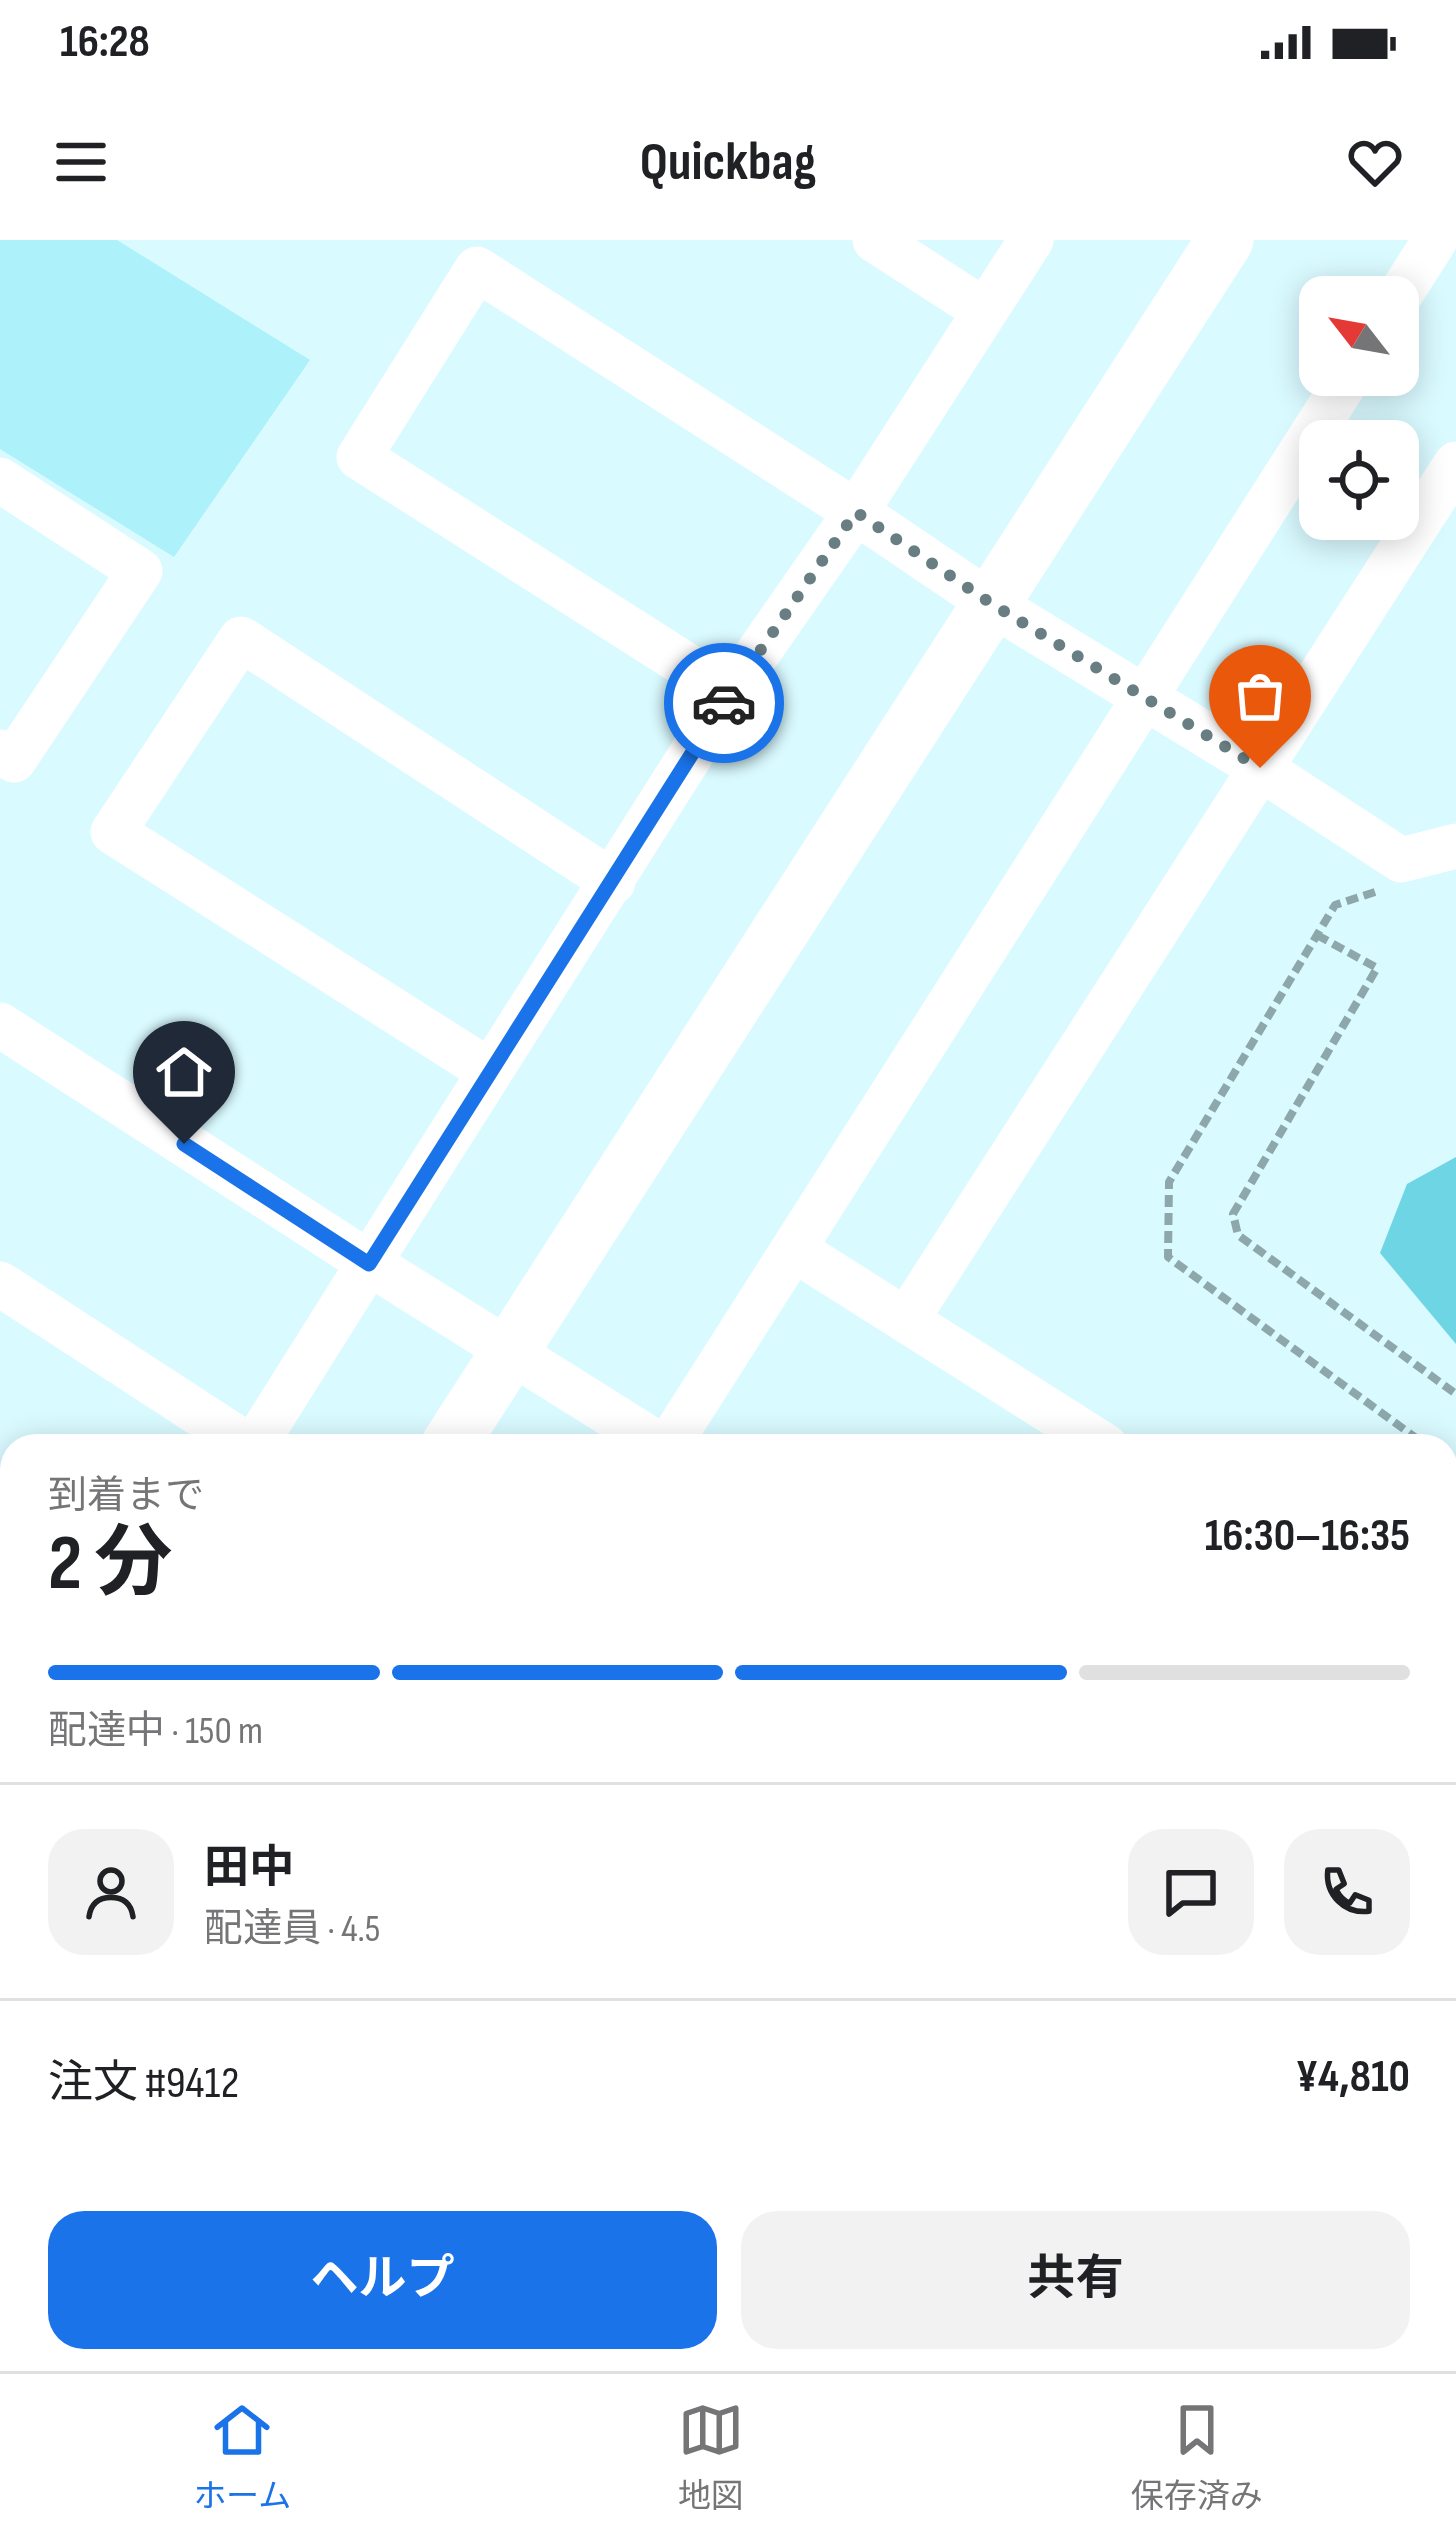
<!DOCTYPE html>
<html lang="ja">
<meta charset="utf-8">
<style>
body{margin:0;font-family:"Sofia Sans Condensed","Noto Sans JP",sans-serif;background:#f2f2f2;color:#202124;height:100vh;display:flex;flex-direction:column;font-size:45px;white-space:nowrap}
*{box-sizing:border-box;margin:0}
p{font-size:39px;color:#757577}
.icon{flex:none;width:66px;height:66px;fill:none;stroke:currentColor;stroke-width:2;stroke-linecap:round;stroke-linejoin:round}
.map{position:relative;flex:1;overflow:hidden}
.drawer{position:absolute;left:0px;top:1194px;width:1458px;height:939px;display:flex;flex-direction:column;background:#fff;border-radius:36px 36px 0 0;box-shadow:0 6px 30px #0003}
.drawer>*{flex:none}
.needle{width:78px;rotate:301deg}
.fabs{position:absolute;left:1299px;top:36px;display:grid;gap:24px}
.fabs a{display:grid;place-items:center;width:120px;height:120px;border-radius:24px;background:#fff;box-shadow:0 6px 30px #0003;font-size:60px}
.pin{position:absolute;display:grid;place-items:center;width:102px;height:102px;color:#fff;margin:-123px -51px;border-radius:50% 50% 50% 0;rotate:-45deg;box-shadow:0 0 12px #0007}
.pin .icon{rotate:45deg}
.courier{position:absolute;display:grid;place-items:center;width:120px;height:120px;margin:-60px;border:9px solid #1a73e8;border-radius:50%;background:#fff;color:#222;box-shadow:0 3px 15px #0007}
.headline em{font-style:normal;font-weight:700}
.headline div{display:flex;flex-direction:column-reverse}
.headline{display:flex;align-items:center;justify-content:space-between;height:204px;padding:0 48px}
h1{font-size:78px;font-weight:700;line-height:90px}
.bar{display:grid;grid-template-columns:repeat(4,1fr);gap:18px 12px;align-content:center;height:144px;padding:0 48px}
.bar i{height:15px;border-radius:9px;background:#e0e0e0}
.bar .on{background:#1a73e8}
.bar p{grid-column:span 4}
.line{display:flex;align-items:center;gap:30px;padding:0 48px;border-top:3px solid #e0e0e0}
.line div{flex:1}
.round{display:grid;place-items:center;flex:none;width:126px;height:126px;border-radius:36px;background:#f2f2f2}
.action{display:flex;gap:24px;margin-top:auto;padding:24px 48px}
.action a{flex:1;height:138px;border-radius:36px;background:#1a73e8;color:#fff;font-size:48px;font-weight:700;line-height:138px;text-align:center}
.action a+a{background:#f2f2f2;color:#202124}
.status{display:flex;justify-content:space-between;align-items:center;height:84px;padding:0 60px;background:#fff;direction:ltr}
.status svg{height:33px;fill:currentColor}
header{display:flex;justify-content:space-between;align-items:center;height:156px;padding:0 48px;background:#fff;font-size:54px;font-weight:700}
.tabs{display:flex;justify-content:space-around;align-items:center;height:168px;border-top:3px solid #e0e0e0;background:#fff;font-size:33px;color:#757577}
.tabs a{display:grid;justify-items:center;gap:6px}
.tabs .on{color:#1a73e8}
.map>svg:first-child{display:block}
.green{fill:#adf1fb}
.water{fill:#6ed5e4}
.shadow{fill:#0003}
.building{fill:#2f545a}
.lines{fill:none;stroke-linecap:round;stroke-linejoin:round}
.path{stroke:#8da7ab;stroke-width:8;stroke-dasharray:12 6;stroke-linecap:butt}
.service{stroke:#fff;stroke-width:24}
.minor{stroke:#fff;stroke-width:45}
.tertiary{stroke:#fff;stroke-width:57}
.done{stroke:#687e82;stroke-width:12;stroke-dasharray:0 21.6}
.route{stroke:#1a73e8;stroke-width:15}
</style>
<div class="status"><b>16:28</b><svg viewBox="0 0 49 12"><path d="M0 12V9h3v3zM5 12V6h3v6zM10 12V3h3v9zM15 12V0h3v12zM26 1h20v11H26zM47 4h2v5h-2z"/></svg></div>
<header><svg class="icon" aria-label="menu" viewBox="0 0 24 24"><path d="M4 6h16M4 12h16M4 18h16"/></svg>Quickbag<svg class="icon" aria-label="heart" viewBox="0 0 24 24"><path d="M12 20l-8-8c-3-5 5-10 8-4 3-6 11-1 8 4z"/></svg></header>
<div class="map">
<svg width="1456" height="2131" viewBox="0 0 1456 2131">
<rect width="100%" height="100%" fill="#d9faff"/>
<path class="green" d="M0 0H117L310 120 174 317 0 209Z
M1456 1629V2131H1241L1249 2121H1446V1644Z
M567 2121H1244L1236 2131H561Z"/>
<path class="water" d="M1456 917V1104L1380 1013 1407 944Z"/>
<path class="shadow" d="M1456 1705V1925L1446 1919V1721Z
M12 2025V2121H425L419 2131H0V2045Z
M1456 2043V2084L1446 2089V2048Z
M1296 2121H1381L1361 2131H1289Z"/>
<path class="building" d="M1456 1699V1903L1446 1897V1715Z
M12 2019V2121H381L375 2131H0V2039Z
M1456 2039V2060L1446 2065V2044Z
M1446 2116 1456 2121V2131H1418L1424 2121H1446Z
M1289 2121H1331L1311 2131H1286L1283 2124Z"/>
<g class="lines">
<path class="path" d="M1375 652 1335 665 1169 942 1168 1017 1427 1206
M1317 695 1377 728 1233 974 1238 995 1456 1154
M1446 1220 1456 1227
M1453 1421 1456 1423
M1446 1661 1456 1645"/>
<path class="service" d="M1186 2121 1195 2131
M535 2131 542 2121
M648 2131 655 2121"/>
<path class="minor" d="M875 0 985 71
M1398 58 1435 0
M0 240 140 331 14 520 0 512
M730 453 359 217 477 29 856 272 989 362 1260 528 1401 620 1456 606
M0 785 369 1023 254 1206
M489 831 113 592 241 399 613 642
M795 1010 1105 1206
M0 1044 249 1206
M907 1079 1456 224
M661 1206 369 1023 730 453 856 272 1031 0
M668 1206 1350 135
M0 1250 12 1258
M0 1605 12 1587
M0 1667 12 1675"/>
<path class="tertiary" d="M449 1206 1225 0
M0 1896 12 1877"/>
</g>
<g class="lines">
<path class="done" d="M724 463 856 272 989 362 1260 528"/>
<path class="route" d="M184 904 369 1024 724 463"/>
</g>
</svg>
<div class="fabs">
<a><svg class="needle" viewBox="-14 -14 28 28"><path d="M0-13l5 13h-10z" fill="#e53935"/><path d="M0 13l5-13h-10z" fill="#757577"/></svg></a>
<a><svg class="icon" aria-label="locate" viewBox="0 0 24 24"><circle cx="12" cy="12" r="6"/><path d="M12 2v4M12 18v4M2 12h4M18 12h4"/></svg></a>
</div>
<div class="pin" style="left:1260px;top:528px;background:#ea580c"><svg class="icon" aria-label="bag" viewBox="0 0 24 24"><path d="M5 8h14l-1 12H6zM9 8a3 3 0 0 1 6 0"/></svg></div>
<div class="pin" style="left:184px;top:904px;background:#1f2937"><svg class="icon" aria-label="home" viewBox="0 0 24 24"><path d="M3 11l9-7 9 7M6 9v11h12V9"/></svg></div>
<div class="courier" style="left:724px;top:463px"><svg class="icon" aria-label="car" viewBox="0 0 24 24"><path d="M5 17H2v-5l4-1 3-4h7l3 4 3 1v5h-3M9 17h6M6 11h13"/><circle cx="7" cy="17" r="2"/><circle cx="17" cy="17" r="2"/></svg></div>
<section class="drawer">
<div class="headline"><div><h1>2 分</h1><p>到着まで</p></div><em>16:30–16:35</em></div>
<div class="bar"><i class="on"></i><i class="on"></i><i class="on"></i><i></i><p>配達中 · 150 m</p></div>
<div class="line" style="height:216px"><a class="round"><svg class="icon" aria-label="person" viewBox="0 0 24 24"><circle cx="12" cy="8" r="4"/><path d="M4 21q1-7 8-7t8 7"/></svg></a><div><b>田中</b><p>配達員 · 4.5</p></div><a class="round"><svg class="icon" aria-label="chat" viewBox="0 0 24 24"><path d="M4 5h16v11H9l-5 4z"/></svg></a><a class="round"><svg class="icon" aria-label="phone" viewBox="0 0 24 24"><path d="M5 4h4l2 5-3 2q2 4 5 5l2-3 5 2v4C11 20 4 13 5 4z"/></svg></a></div>
<div class="line" style="height:156px"><div>注文 #9412</div><b>¥4,810</b></div>
<div class="action"><a>ヘルプ</a><a>共有</a></div>
</section>
</div>
<nav class="tabs">
<a class="on"><svg class="icon" aria-label="home" viewBox="0 0 24 24"><path d="M3 11l9-7 9 7M6 9v11h12V9"/></svg>ホーム</a>
<a><svg class="icon" aria-label="map" viewBox="0 0 24 24"><path d="M3 6l6-2 6 2 6-2v14l-6 2-6-2-6 2zM9 4v14M15 6v14"/></svg>地図</a>
<a><svg class="icon" aria-label="saved" viewBox="0 0 24 24"><path d="M7 4h10v16l-5-4-5 4z"/></svg>保存済み</a>
</nav>
